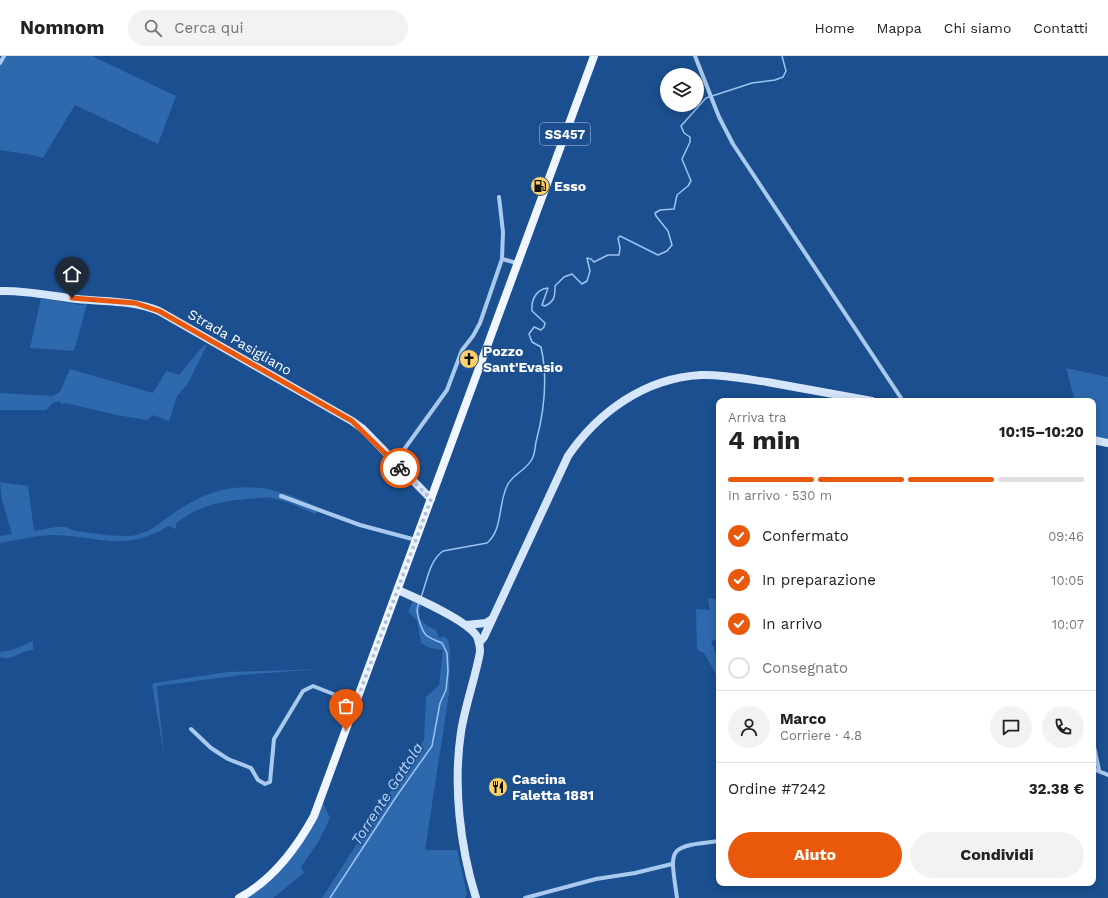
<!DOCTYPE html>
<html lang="it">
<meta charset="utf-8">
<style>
body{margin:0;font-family:"Work Sans",sans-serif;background:#f2f2f2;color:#222;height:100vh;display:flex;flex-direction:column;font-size:15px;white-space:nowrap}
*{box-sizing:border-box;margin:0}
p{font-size:13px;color:#767676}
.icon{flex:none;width:22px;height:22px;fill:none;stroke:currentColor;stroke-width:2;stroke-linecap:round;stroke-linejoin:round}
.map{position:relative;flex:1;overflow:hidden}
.details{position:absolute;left:716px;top:342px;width:380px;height:488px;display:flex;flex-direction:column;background:#fff;border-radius:8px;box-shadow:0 2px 10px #0003}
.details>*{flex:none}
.buttons{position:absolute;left:660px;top:12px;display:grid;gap:8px}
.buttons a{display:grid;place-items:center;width:44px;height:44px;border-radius:50%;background:#fff;box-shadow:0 2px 10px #0003;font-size:20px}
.pin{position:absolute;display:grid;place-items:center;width:34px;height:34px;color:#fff;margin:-41px -17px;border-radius:50% 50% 50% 0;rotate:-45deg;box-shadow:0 0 4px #0007}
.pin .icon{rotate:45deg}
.courier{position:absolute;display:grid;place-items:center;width:40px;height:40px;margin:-20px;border:3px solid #ea580c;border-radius:50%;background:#fff;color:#222;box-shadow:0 1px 5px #0007}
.overview em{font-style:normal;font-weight:700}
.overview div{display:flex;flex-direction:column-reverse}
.overview{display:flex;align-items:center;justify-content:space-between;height:68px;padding:0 12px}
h1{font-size:26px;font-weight:700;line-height:30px}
.bar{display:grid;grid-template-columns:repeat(4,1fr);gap:6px 4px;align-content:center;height:48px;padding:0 12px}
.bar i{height:5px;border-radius:3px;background:#e0e0e0}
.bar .active{background:#ea580c}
.bar p{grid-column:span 4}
.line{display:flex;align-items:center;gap:10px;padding:0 12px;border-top:1px solid #e0e0e0}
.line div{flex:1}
.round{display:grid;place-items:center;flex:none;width:42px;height:42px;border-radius:21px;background:#f2f2f2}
ol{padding:0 12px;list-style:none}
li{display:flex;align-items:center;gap:12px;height:44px}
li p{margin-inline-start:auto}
li .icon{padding:4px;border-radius:50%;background:#ea580c;color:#fff;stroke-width:4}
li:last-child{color:#767676}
li i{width:22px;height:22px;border:2px solid #e0e0e0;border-radius:50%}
.primary-button{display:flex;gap:8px;margin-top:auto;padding:8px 12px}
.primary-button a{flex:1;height:46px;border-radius:24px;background:#ea580c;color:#fff;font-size:16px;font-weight:700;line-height:46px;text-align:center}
.primary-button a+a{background:#f2f2f2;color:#222}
header{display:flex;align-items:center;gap:24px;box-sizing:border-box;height:56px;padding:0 20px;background:#fff;border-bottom:1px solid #e0e0e0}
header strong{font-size:19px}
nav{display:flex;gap:22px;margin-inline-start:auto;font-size:14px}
.search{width:280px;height:36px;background:#f2f2f2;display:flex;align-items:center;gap:10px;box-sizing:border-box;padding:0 14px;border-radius:22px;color:#767676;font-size:15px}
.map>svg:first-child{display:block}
.green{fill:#2e69ad}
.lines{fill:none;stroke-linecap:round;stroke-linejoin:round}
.stream{stroke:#9cc4f0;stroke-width:1.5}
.street{stroke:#a9c9ee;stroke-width:4}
.secondary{stroke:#d6e6fa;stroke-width:8}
.primary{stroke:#f0f6ff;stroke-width:8}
.done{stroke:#afc1d8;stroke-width:4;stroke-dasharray:0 7.2}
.route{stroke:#ea580c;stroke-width:5}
.labels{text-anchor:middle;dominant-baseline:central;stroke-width:3;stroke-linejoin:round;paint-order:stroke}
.shield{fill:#1b4f8f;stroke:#bbcadd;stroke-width:1}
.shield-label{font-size:13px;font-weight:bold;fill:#fff}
.poi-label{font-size:14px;font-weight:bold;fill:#fff;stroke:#1b4f8f;text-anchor:start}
.street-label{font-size:14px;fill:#fff;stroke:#1b4f8f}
.water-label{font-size:15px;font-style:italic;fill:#b5d3f5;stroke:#1b4f8f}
</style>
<header>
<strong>Nomnom</strong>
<div class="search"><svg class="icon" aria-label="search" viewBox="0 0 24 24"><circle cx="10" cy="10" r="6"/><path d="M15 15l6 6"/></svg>Cerca qui</div>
<nav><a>Home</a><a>Mappa</a><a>Chi siamo</a><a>Contatti</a></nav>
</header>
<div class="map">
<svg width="1108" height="842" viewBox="0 0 1108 842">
<rect width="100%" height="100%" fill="#1b4f8f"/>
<path class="green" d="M6 0H92L176 40 158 88 75 49 43 102 32 99 0 94V9Z
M41 242 80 249 87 248 74 295 30 292Z
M204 289H207L187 329 177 340 169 365 154 359 146 364 117 359 65 347 62 348 59 345 53 347 46 354H0V337L53 340 60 336 70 313 153 337 166 315 179 319Z
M1066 312 1108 321V383L1093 381V345H1075Z
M0 426 28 430 34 475C43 474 55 470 64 471 68 471 72 474 76 475 90 477 124 482 136 479 154 475 167 460 183 451 230 421 274 428 321 453L315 458C301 452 287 445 272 442 264 441 255 442 247 443 218 446 200 449 176 467V473L168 470C125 497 99 480 55 479 36 479 18 484 0 487V480L12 478 2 444Z
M708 542 719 544V583L711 585 719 607V624L704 597 697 594 696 553 710 554Z
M413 544 421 550C415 563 424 569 436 574L439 582 444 580 448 584 450 594 449 638 425 794H457L467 838 465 842H322L424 684 426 641 439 629 443 594 430 592 421 587 417 564 408 556Z
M33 585V594C21 594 12 606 0 601V596L12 594Z
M320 613 242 619 157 630 164 698 152 629 154 627 228 616Z
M321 742 330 762 319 785 301 811 304 817 273 842H242L283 807Z"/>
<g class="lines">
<path class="stream" d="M421 541C427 526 429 505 443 495L487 487C503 474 498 448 507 430 512 418 526 415 532 403 535 398 535 391 536 386 544 356 548 322 541 291L532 286 529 278 534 271 541 274 544 271 545 267 532 255C531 244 536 233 548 232L542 249 545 250C555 245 555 240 555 230L564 221 572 218 582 228 587 225 590 215 587 202 591 203 594 206 608 199H619L620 192 618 182 620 180 658 199 667 195 672 189 668 175 656 160 655 157 660 154 674 153 677 139 688 130 691 125 682 103 690 86V81L684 77 681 70 706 42 752 27 775 24 783 21 786 15 782 0
M330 842 396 741 432 690 440 647 446 634 448 615 447 597 442 587C427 581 424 581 419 564 417 556 416 554 419 546"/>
<path class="street" d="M695 0 719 61 733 88 903 345
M0 7 4 0
M502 203 517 207
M395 406 447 334 462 294 473 280 480 267 502 203 503 176 499 141
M281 440 360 469 416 484
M191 673 211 692 228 703 251 712 258 724 265 728 270 726 274 683 303 635 313 630 356 647
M1093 686 1099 714
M1093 713 1108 719
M525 842 596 823 635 817 672 808
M677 842C670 791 666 791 719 785"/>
<path class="secondary" d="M0 235C26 234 51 240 77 243 106 246 132 244 159 255L352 365 363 373 431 443
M1093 384 1108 387
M398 534C416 542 465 563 476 579 479 584 480 590 480 596 475 623 465 650 461 676 453 729 460 791 476 842
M466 569 486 567 492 563
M479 587 484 581 568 400C598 356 645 322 701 319 722 318 746 323 767 326 802 332 837 339 872 345"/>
<path class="primary" d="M239 842C273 824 296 793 314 760L594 0"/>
</g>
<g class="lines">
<path class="done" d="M346 674 431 443 400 412"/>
<path class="route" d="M72 242 135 247 159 255 352 365 400 412"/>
</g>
<defs>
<g id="fuel-disc" transform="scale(1)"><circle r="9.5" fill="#ffd166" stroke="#1b4f8f"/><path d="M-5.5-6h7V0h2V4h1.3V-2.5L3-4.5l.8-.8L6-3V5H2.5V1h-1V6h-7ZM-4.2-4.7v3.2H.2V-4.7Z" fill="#111"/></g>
<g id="church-disc" transform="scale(1)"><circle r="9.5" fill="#ffd166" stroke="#1b4f8f"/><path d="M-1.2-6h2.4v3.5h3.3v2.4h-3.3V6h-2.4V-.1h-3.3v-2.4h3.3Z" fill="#111"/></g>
<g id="restaurant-disc" transform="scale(1)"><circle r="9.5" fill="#ffd166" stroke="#1b4f8f"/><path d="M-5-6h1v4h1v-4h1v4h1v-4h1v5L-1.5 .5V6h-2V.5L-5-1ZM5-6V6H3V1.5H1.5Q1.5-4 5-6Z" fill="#111"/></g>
</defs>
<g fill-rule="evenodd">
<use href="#fuel-disc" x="540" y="130"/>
<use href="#church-disc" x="469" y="303"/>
<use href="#restaurant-disc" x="498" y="731"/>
</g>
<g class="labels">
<rect class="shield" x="540" y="67" width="50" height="22" rx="3"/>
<g class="shield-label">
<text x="565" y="78">SS457</text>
</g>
<g class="poi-label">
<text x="554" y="130">Esso</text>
<text x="483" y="295">Pozzo<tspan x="483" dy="16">Sant'Evasio</tspan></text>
<text x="512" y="723">Cascina<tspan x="512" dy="16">Faletta 1881</tspan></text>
</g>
<g class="street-label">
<text transform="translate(240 286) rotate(30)">Strada Pasigliano</text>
</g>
<g class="water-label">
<text transform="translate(387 738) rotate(-57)">Torrente Gattola</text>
</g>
</g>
</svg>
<div class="buttons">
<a><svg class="icon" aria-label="layers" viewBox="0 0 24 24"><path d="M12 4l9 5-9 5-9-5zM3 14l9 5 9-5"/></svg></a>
</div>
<div class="pin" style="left:346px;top:674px;background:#ea580c"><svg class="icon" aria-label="bag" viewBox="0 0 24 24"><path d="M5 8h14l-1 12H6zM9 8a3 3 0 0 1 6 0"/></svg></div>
<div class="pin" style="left:72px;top:242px;background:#1f2937"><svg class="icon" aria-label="home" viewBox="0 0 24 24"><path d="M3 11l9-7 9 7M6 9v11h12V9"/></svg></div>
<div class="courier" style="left:400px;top:412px"><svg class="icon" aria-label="bike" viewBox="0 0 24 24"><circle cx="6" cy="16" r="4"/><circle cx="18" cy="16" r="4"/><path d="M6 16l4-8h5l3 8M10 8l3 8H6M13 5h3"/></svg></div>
<section class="details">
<div class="overview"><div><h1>4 min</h1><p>Arriva tra</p></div><em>10:15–10:20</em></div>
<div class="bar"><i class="active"></i><i class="active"></i><i class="active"></i><i></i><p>In arrivo · 530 m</p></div>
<ol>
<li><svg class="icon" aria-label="check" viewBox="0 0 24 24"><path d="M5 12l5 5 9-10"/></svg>Confermato<p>09:46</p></li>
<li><svg class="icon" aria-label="check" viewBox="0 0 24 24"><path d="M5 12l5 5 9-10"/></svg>In preparazione<p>10:05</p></li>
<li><svg class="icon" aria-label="check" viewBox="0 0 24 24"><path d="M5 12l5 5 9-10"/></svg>In arrivo<p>10:07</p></li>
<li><i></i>Consegnato</li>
</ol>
<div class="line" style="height:72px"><a class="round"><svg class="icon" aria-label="person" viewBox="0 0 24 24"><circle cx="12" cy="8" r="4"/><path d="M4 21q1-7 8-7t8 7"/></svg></a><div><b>Marco</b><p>Corriere · 4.8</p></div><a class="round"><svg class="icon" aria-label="chat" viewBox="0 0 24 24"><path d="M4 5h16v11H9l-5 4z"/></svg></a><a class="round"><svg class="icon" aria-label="phone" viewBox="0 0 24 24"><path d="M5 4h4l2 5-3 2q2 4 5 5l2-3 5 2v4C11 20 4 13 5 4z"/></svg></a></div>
<div class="line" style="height:52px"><div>Ordine #7242</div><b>32.38 €</b></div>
<div class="primary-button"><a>Aiuto</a><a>Condividi</a></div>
</section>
</div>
